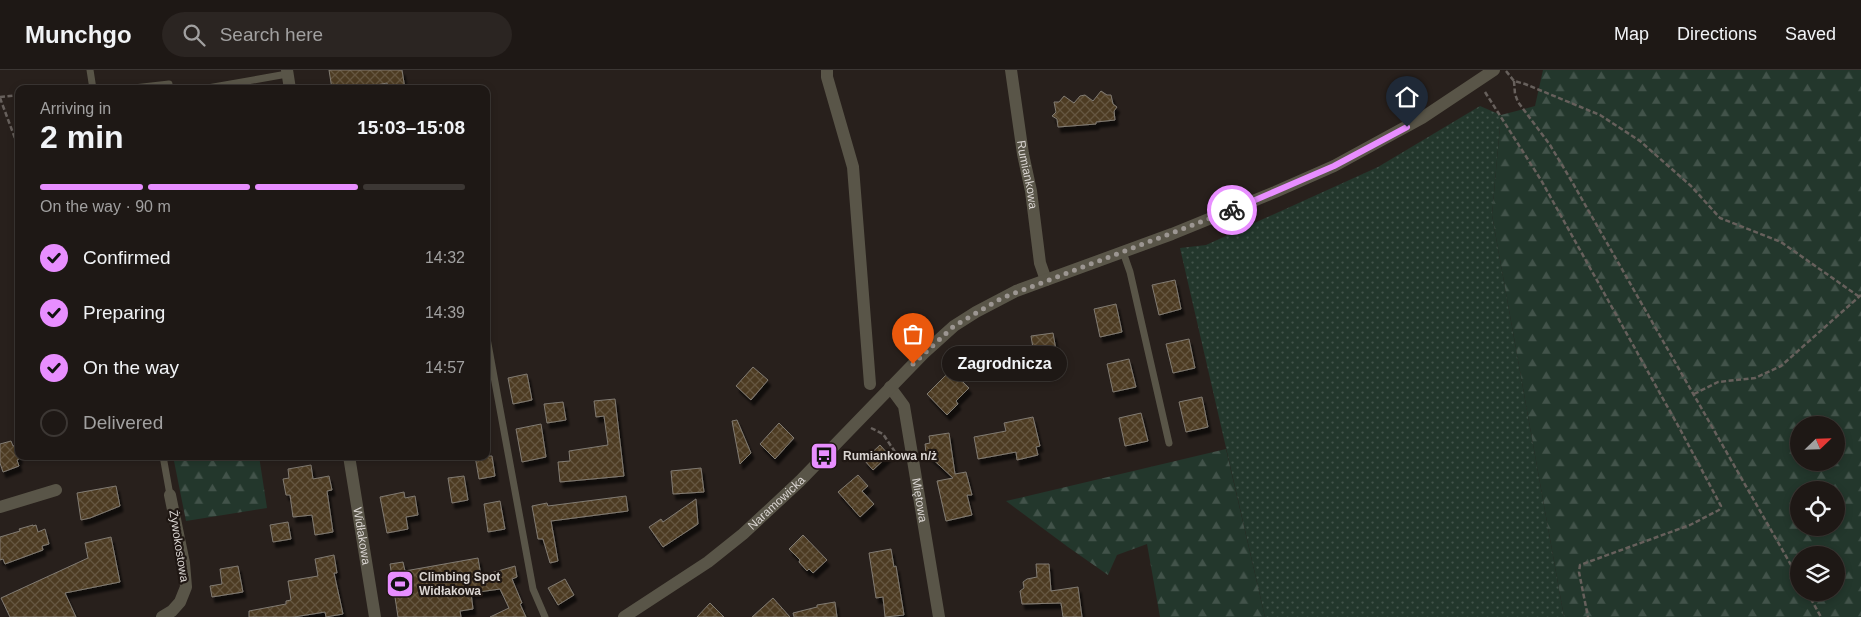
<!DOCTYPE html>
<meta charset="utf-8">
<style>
body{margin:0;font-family:Helvetica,sans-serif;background:#2b2522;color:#f1f3f6;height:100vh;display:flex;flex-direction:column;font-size:19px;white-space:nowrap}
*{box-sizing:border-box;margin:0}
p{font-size:16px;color:#a1a0a0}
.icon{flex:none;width:28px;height:28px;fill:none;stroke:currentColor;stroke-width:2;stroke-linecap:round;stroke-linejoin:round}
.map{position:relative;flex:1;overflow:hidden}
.panel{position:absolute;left:15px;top:15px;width:475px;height:375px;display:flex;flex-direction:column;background:#1e1815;border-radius:10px;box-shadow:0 2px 8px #0003,0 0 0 1px #3c3734}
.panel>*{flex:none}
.needle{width:32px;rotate:67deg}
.buttons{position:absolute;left:1790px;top:346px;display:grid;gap:10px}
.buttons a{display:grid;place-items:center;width:55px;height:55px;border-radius:50%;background:#1e1815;box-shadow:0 2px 8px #0003,0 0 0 1px #3c3734;font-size:25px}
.pin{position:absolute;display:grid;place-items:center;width:42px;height:42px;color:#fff;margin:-51px -21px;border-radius:50% 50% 50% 0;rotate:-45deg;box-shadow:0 0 5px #0007}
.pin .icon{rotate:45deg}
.courier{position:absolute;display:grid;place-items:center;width:50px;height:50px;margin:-25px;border:4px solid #e88eff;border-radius:50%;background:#fff;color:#222;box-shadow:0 1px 6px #0007}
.bubble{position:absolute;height:35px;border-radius:18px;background:#1e1815;box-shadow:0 2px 8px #0003,0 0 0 1px #3c3734;font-size:16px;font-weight:700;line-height:35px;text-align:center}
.head em{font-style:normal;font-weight:700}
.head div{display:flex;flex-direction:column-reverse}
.head{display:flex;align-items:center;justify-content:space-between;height:85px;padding:0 25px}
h1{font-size:32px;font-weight:700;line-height:38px}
.bar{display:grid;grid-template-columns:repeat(4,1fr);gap:8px 5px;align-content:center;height:60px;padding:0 25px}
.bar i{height:6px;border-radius:4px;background:#3c3734}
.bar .current{background:#e88eff}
.bar p{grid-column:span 4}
ol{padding:0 25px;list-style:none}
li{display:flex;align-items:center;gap:15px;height:55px}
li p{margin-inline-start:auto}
li .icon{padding:5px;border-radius:50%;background:#e88eff;color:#111;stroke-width:4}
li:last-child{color:#a1a0a0}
li i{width:28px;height:28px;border:2px solid #3c3734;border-radius:50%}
header{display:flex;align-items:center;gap:30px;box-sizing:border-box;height:70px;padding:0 25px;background:#1e1815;border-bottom:1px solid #3c3734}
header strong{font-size:24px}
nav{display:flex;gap:28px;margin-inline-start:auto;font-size:18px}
.search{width:350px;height:45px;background:#2b2522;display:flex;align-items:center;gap:12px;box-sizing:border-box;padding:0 18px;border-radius:28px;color:#a1a0a0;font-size:19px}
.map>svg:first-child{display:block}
.grass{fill:url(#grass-dots)}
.forest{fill:url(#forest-firs);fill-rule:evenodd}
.building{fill:url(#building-cross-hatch);stroke:#817b72;filter:url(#shadow)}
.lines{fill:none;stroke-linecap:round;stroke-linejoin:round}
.path{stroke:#67605c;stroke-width:2.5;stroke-dasharray:5 2.5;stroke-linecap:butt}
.service{stroke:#595548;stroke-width:7}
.minor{stroke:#595548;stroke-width:12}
.tertiary{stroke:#595548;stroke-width:12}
.done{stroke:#9c9692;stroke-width:5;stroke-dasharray:0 9}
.route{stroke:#e88eff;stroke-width:6}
.labels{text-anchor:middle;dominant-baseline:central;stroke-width:4.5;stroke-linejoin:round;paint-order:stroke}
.street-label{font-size:12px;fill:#dad5d2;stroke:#1f1713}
.poi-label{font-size:12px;font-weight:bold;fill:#dad5d2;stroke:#1f1713;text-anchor:start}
</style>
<header>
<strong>Munchgo</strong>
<div class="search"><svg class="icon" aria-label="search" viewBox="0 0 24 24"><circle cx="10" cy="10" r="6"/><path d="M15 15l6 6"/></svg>Search here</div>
<nav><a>Map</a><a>Directions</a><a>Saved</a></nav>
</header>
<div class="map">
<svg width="1861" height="547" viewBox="0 0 1861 547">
<defs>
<pattern id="grass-dots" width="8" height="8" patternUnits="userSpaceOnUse" patternTransform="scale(1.25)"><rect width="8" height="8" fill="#23372c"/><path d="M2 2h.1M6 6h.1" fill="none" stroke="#42534a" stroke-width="1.8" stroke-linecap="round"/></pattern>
<pattern id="forest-firs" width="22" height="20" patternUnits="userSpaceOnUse" patternTransform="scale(1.25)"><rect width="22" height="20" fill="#23372c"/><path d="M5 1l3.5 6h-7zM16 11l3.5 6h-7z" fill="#42534a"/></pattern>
<pattern id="building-cross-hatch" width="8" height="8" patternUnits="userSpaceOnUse" patternTransform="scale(1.25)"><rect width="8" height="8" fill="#4d3b22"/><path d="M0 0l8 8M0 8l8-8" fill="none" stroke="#665641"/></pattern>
<filter id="shadow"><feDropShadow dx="3" dy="5.5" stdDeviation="1" flood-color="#0009"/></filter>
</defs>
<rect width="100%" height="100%" fill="#28201c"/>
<path class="grass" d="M1480 36 1501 45 1492 145 1564 547H1265L1180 178 1206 175 1378 97Z"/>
<path class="forest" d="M1543 0H1861V547H1564L1492 145 1501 45 1535 36ZM1799 355H1836V392H1799ZM1799 420H1836V458H1799ZM1799 485H1836V522H1799Z
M1226 379 1265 547H1160L1147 474 1117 485 1108 505 1068 477 1006 431Z
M173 386H259L267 438 186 451Z"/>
<path class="building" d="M329 0H402L405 19H388L387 13 354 19H351V15L332 19Z
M1101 21 1107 25H1111L1113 34 1117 37 1114 41 1115 50 1096 52V54L1058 57 1057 49 1052 46 1056 42 1054 32H1059L1064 26 1074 33 1080 26 1085 25 1093 31Z
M1175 210 1181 239 1159 245 1152 215Z
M1116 234 1122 262 1100 267 1094 239Z
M1053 263 1056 280 1034 284 1031 266Z
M1189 269 1195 298 1173 303 1166 274Z
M1129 289 1136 317 1113 322 1107 294Z
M753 297 768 310 751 330 736 316Z
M951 300 969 318 956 331 958 334 947 345 927 324Z
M527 304 532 330 513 334 508 308Z
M1202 327 1208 357 1186 362 1179 332Z
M615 329 624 406 560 412 558 392 570 391 569 381 608 375 604 346 596 347 594 331Z
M563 332 566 350 547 353 544 334Z
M1141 343 1148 371 1125 376 1119 348Z
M1033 347 1040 376 1036 377 1038 385 1017 390 1016 382 978 389 974 367 1006 361 1004 353Z
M737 350 751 383 740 394 732 351Z
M779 353 794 368 775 389 760 374Z
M541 354 546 387 522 392 516 359Z
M949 363 955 404 966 402 972 425H967L972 445 946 451 937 411 953 408 926 383 925 374 930 373 929 366Z
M11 371 13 376 19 374V389L17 390 19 396 3 402 0 393V374Z
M880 375 889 385 873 400 864 390Z
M475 386H492L495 406 479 409Z
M311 395 313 409 329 406 332 420 327 421 333 462 315 465 312 445 293 447 290 425H286L283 409 289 408 288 399Z
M701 398 704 422 673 424 671 401Z
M858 405 868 416 862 421 874 434 860 447 838 422Z
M464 406 468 430 452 433 448 408Z
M116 416 120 436 90 448 81 450 77 423Z
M404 422 405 428 415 426 418 445 406 447 408 459 387 463 380 427Z
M626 426 628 441 551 451 558 491 550 493 543 469H538L532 436 547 433 548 436Z
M696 429 698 454 663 477 649 457 661 449 663 452Z
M500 431 505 459 488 462 484 434Z
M288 452 291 469 273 472 270 455Z
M33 455V456L36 455 38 462 45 459 49 474 42 476 43 480 5 494 3 489 0 490V467L20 461 19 459Z
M803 465 827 490 813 503 809 499 807 501 799 492 800 490 789 479Z
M111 467 120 512 65 523 76 547H10L1 528 88 488 85 473Z
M891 479 894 497 896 496 904 545 885 547 883 527 876 528 869 483Z
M334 485 337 503H334L343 544 326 547 325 542 294 547H249V541L286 534V531L291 530 288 511 318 506 315 489Z
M478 488 481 506 515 496 517 507 512 509 522 533 520 534 526 547H490L509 538 500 519 471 523 473 539 460 541 461 547H398L390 494 403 492 405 501Z
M1036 494H1049L1051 521 1078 517 1082 547H1063L1061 533 1022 534 1020 521 1024 518 1023 512 1027 509 1037 507Z
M238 496 243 522 212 527 210 516 222 514 220 499Z
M565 509 574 525 558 535 548 518Z
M773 528 790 547H752Z
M835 532 837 547H794L793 543 817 537V535Z
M710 533 724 547H697Z"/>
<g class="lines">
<path class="path" d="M1506 1 1514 11 1525 14 1600 45 1640 71 1691 116 1720 148 1781 172 1861 228
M1514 11 1515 24 1518 32 1550 75 1571 110 1799 509
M180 16 190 19
M1485 22 1541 110 1681 361 1721 436 1719 440 1690 455 1580 495 1579 502 1588 547
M0 27 19 25
M0 28 19 79
M1694 324 1718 312 1755 308 1781 296 1861 225
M871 358 883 364 897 385
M1807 522 1821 547"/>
<path class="service" d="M90 0 93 19
M125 19 169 14
M202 19 287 4
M1123 182 1130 202 1169 373
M486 263 533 519 545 547
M163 386 170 425"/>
<g class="minor">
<path d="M287 0 290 19"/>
<path d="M827 0V7L853 97 870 314"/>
<path id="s1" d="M1011 0 1023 84 1031 121 1040 193 1046 210"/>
<path id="s2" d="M890 317 904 336 939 547"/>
<path id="s3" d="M349 386 375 547"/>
<path d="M0 437 56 420"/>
<path d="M162 547 172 541 180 532 186 517 184 493 170 425"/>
</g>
<path class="tertiary" id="s4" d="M624 547 708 492 743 464 800 411 924 283 954 256 976 242 1016 221 1172 164 1275 122 1334 96 1422 48 1494 0"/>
</g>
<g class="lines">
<path class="done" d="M913 294 954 256 1002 228 1232 140"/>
<path class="route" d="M1232 140 1334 96 1407 57"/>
</g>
<defs>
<g id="bus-square" transform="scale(1.4375)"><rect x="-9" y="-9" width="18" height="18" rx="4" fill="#e88eff" stroke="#1f1713"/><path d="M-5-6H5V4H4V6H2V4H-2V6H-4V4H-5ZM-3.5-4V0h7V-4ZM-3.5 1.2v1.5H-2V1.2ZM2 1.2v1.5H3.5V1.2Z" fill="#111"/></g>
<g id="stadium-square" transform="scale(1.4375)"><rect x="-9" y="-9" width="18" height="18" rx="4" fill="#e88eff" stroke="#1f1713"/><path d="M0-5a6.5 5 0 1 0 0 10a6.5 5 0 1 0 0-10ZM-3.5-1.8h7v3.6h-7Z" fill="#111"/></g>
</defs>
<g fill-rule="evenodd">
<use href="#bus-square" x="824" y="386"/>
<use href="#stadium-square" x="400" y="514"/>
</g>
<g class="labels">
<g class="street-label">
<text stroke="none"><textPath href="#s1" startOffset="106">Rumiankowa</textPath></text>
<text stroke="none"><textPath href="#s2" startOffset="119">Miętowa</textPath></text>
<text stroke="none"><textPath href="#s4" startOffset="191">Naramowicka</textPath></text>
<text stroke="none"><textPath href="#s3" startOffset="81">Widłakowa</textPath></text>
<text transform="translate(179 476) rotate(81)">Żywokostowa</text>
</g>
<g class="poi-label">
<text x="843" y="386">Rumiankowa n/ż</text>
<text x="419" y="507">Climbing Spot<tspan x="419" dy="14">Widłakowa</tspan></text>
</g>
</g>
</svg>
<div class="buttons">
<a><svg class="needle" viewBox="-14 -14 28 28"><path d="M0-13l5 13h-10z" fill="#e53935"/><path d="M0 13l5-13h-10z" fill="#a1a0a0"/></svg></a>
<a><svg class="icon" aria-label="locate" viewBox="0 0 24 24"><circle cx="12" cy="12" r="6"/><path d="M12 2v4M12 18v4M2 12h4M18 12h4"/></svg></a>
<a><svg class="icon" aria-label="layers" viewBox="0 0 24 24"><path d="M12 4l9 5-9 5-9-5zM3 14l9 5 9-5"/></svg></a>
</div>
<div class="pin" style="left:913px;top:294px;background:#ea580c"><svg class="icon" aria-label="bag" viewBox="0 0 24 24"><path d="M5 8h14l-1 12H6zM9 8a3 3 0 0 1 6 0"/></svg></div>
<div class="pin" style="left:1407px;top:57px;background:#1f2937"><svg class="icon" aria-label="home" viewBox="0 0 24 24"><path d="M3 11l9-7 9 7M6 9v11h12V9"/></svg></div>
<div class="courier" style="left:1232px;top:140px"><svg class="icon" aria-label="bike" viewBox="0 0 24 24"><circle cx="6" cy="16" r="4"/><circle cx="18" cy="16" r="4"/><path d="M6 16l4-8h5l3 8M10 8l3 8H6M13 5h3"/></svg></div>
<div class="bubble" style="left:942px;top:276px;width:125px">Zagrodnicza</div>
<section class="panel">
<div class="head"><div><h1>2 min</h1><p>Arriving in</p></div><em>15:03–15:08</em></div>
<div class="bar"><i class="current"></i><i class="current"></i><i class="current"></i><i></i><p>On the way · 90 m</p></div>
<ol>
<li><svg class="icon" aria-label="check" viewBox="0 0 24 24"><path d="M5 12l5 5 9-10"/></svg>Confirmed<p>14:32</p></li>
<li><svg class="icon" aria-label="check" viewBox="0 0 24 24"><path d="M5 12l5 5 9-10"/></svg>Preparing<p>14:39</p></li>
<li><svg class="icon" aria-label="check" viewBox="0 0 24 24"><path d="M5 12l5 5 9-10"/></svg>On the way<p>14:57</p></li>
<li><i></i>Delivered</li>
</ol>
</section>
</div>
